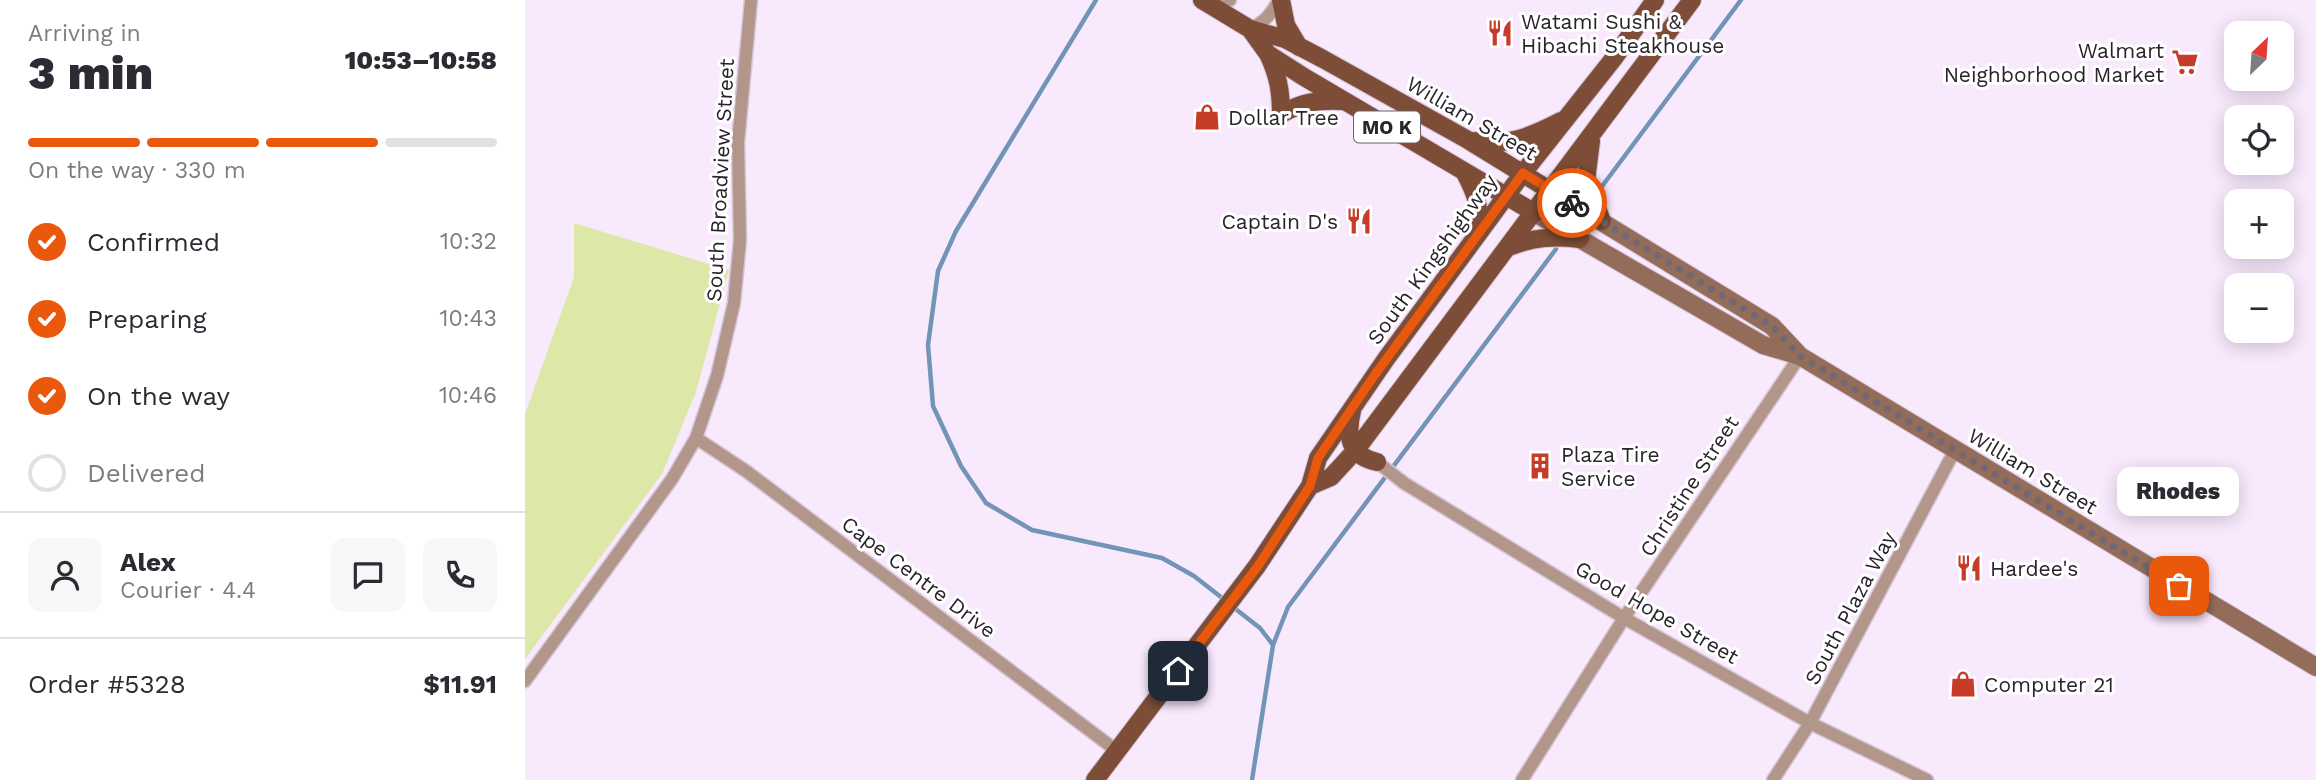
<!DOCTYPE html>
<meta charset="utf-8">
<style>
body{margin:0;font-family:"Work Sans",sans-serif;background:#f7f7f7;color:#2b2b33;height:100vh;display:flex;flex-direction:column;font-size:26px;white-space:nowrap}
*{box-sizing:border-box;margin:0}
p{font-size:23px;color:#7c7c81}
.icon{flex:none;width:38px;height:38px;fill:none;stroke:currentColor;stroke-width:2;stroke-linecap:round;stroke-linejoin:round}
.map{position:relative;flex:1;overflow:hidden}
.details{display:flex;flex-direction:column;background:#fff;width:525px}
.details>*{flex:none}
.needle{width:46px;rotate:25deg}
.buttons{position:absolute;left:1699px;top:21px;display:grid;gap:14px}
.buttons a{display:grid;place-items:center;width:70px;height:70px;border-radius:14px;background:#fff;box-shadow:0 4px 18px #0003;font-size:35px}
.pin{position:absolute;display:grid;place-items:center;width:60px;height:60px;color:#fff;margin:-30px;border-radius:14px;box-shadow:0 4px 10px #0006}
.courier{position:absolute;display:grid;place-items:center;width:70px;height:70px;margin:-35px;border:5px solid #ea580c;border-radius:50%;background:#fff;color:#222;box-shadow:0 2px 9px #0007}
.bubble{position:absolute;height:49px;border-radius:14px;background:#fff;box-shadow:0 4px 18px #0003;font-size:23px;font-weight:800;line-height:49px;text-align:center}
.head em{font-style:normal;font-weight:800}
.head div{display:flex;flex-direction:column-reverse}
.head{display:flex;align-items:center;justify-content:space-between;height:119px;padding:0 28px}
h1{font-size:46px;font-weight:800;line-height:52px}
.bar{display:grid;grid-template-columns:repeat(4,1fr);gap:10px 7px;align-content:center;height:84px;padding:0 28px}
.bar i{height:9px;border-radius:5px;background:#e1e1e2}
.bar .on{background:#ea580c}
.bar p{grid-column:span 4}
.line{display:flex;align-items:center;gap:18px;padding:0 28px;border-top:2px solid #e1e1e2}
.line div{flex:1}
.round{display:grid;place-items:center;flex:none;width:74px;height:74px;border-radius:14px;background:#f7f7f7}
ol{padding:0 28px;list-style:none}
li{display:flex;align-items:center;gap:21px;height:77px}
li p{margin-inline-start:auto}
li .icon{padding:7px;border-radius:50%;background:#ea580c;color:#fff;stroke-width:4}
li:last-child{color:#7c7c81}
li i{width:38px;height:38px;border:4px solid #e1e1e2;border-radius:50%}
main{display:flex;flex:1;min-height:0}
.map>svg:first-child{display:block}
.green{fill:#dde8a8}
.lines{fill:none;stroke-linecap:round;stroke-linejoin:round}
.stream{stroke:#7294b7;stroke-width:4.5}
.street-casing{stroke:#d4c5d7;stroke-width:15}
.secondary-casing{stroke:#d4c5d7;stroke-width:20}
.primary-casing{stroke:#d4c5d7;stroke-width:20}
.street{stroke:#b3968a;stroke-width:12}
.secondary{stroke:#946c5a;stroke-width:18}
.primary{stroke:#7d4d37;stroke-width:18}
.done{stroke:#726874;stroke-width:7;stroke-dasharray:0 12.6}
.route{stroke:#ea580c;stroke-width:9}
.labels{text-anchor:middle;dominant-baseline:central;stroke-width:6;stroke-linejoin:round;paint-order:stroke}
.shield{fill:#fff;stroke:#69656a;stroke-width:2}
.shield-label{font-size:19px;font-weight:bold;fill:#29232a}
.poi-label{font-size:21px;fill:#29232a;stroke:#fff;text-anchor:start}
.street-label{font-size:21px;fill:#29232a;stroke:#fff}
</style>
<main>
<section class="details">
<div class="head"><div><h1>3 min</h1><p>Arriving in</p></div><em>10:53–10:58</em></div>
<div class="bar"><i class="on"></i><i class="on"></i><i class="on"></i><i></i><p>On the way · 330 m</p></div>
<ol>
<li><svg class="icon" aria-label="check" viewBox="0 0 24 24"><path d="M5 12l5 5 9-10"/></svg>Confirmed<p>10:32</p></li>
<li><svg class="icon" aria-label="check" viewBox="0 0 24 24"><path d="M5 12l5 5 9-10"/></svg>Preparing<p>10:43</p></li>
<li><svg class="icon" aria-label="check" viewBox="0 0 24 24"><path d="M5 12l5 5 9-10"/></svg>On the way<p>10:46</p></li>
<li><i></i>Delivered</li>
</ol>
<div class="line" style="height:126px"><a class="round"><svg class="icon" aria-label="person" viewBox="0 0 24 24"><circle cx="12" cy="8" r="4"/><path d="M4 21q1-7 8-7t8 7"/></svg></a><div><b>Alex</b><p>Courier · 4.4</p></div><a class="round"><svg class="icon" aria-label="chat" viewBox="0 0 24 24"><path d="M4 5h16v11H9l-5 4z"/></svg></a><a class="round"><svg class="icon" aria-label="phone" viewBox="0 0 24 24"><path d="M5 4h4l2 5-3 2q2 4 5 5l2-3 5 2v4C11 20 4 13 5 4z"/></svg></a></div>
<div class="line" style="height:91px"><div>Order #5328</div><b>$11.91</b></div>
</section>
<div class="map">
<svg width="1791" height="780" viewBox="0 0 1791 780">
<rect width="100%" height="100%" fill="#f9e9fd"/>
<path class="green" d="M49 223 204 270 171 392 137 474 0 659V414L49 277Z"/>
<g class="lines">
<path class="stream" d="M571 0 431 231 413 271 403 345 408 406 436 466 461 503 507 530 637 558 669 576 701 601
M1075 189 1216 0
M708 607 735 628 748 645 727 780
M748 645 763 607 1031 249"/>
<g class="street-casing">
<path id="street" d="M681 2 705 0
M725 29C740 22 746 14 754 0
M171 438 221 471 592 751
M852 462 879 483 1099 618 1285 723 1402 780
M0 681 147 479 171 438 192 376 209 303 215 240 213 143 226 0
M997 780 1099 618 1275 356
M1248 780 1285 723 1430 450"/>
</g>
<g class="secondary-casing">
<path id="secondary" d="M1010 213 1238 345 1275 356 1247 326 1026 191
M1275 356 1791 667"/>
</g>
<g class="primary-casing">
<path id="primary" d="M677 0 725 29 760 39 798 59 943 140 1026 191
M756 0 761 25 774 47
M725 29 743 54 779 77 1010 213
M743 54C753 75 756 91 756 114
M756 114C778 102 791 100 816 101
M950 141C982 147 1007 136 1036 121
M1066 141 1061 181 1077 221
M939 171C952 196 956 206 952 234
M984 247C1009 237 1029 236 1055 239
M827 411C821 436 824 456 852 462
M785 486 806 477 830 451 1167 0
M570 780 732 566 785 486 793 458 861 359 998 173 1089 58 1130 0"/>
</g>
<use href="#street" class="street"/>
<use href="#secondary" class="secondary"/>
<use href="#primary" class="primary"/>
</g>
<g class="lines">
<path class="done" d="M1047 203 1247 326 1275 356 1654 586"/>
<path class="route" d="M653 671 733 566 785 486 793 458 849 376 998 173 1047 203"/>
</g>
<defs>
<g id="restaurant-bare" transform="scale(2.1)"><path d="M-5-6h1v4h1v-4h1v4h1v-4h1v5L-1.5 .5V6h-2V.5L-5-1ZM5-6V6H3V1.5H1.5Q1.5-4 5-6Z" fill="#c73b29" stroke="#fff" stroke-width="2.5" paint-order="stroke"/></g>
<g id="supermarket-bare" transform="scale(2.1)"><path d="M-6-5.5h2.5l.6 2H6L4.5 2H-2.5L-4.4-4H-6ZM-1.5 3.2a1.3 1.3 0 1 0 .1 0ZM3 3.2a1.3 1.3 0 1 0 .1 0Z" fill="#c73b29" stroke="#fff" stroke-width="2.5" paint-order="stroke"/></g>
<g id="shop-bare" transform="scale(2.1)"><path d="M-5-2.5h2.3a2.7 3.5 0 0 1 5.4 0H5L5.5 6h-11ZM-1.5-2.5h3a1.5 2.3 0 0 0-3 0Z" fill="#c73b29" stroke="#fff" stroke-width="2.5" paint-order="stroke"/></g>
<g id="building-bare" transform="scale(2.1)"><path d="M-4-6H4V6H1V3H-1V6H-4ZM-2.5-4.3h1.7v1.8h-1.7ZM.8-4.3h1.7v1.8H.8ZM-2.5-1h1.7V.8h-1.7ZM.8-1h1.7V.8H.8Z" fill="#c73b29" stroke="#fff" stroke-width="2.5" paint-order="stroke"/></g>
</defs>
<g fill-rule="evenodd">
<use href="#restaurant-bare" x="975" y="33"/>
<use href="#supermarket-bare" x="1660" y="62"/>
<use href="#shop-bare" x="682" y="117"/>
<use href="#restaurant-bare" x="834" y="221"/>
<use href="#building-bare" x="1015" y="466"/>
<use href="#restaurant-bare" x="1444" y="568"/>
<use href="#shop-bare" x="1438" y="684"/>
</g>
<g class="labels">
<rect class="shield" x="829" y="111.5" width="66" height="31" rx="5"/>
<g class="shield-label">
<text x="862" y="127">MO K</text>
</g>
<g class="poi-label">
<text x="996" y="21">Watami Sushi &amp;<tspan x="996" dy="24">Hibachi Steakhouse</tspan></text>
<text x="1639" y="50" text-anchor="end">Walmart<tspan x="1639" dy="24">Neighborhood Market</tspan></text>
<text x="703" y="117">Dollar Tree</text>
<text x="813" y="221" text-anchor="end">Captain D's</text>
<text x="1036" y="454">Plaza Tire<tspan x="1036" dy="24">Service</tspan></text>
<text x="1465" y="568">Hardee's</text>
<text x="1459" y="684">Computer 21</text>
</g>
<g class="street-label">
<text transform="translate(947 118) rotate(30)">William Street</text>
<text transform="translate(195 180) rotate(-87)">South Broadview Street</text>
<text transform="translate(907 259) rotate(-54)">South Kingshighway</text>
<text transform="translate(1508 471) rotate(31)">William Street</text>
<text transform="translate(1164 486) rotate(-57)">Christine Street</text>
<text transform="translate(394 577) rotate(37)">Cape Centre Drive</text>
<text transform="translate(1325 608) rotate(-62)">South Plaza Way</text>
<text transform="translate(1132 612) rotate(30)">Good Hope Street</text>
</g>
</g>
</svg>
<div class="buttons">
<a><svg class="needle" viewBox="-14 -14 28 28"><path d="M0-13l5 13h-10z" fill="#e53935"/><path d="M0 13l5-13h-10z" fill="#7c7c81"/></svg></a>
<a><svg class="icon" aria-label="locate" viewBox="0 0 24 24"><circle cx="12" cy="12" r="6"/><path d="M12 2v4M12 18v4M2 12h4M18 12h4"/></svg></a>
<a>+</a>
<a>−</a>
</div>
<div class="pin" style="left:1654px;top:586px;background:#ea580c"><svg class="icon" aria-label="bag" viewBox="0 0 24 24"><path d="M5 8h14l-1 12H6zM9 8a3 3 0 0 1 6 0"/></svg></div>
<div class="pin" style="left:653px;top:671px;background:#1f2937"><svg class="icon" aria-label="home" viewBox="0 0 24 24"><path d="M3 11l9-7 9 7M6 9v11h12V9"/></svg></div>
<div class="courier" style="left:1047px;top:203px"><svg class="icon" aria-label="bike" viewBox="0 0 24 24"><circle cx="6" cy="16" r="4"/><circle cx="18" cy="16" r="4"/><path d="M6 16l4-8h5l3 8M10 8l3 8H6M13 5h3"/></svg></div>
<div class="bubble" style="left:1592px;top:467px;width:122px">Rhodes</div>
</div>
</main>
